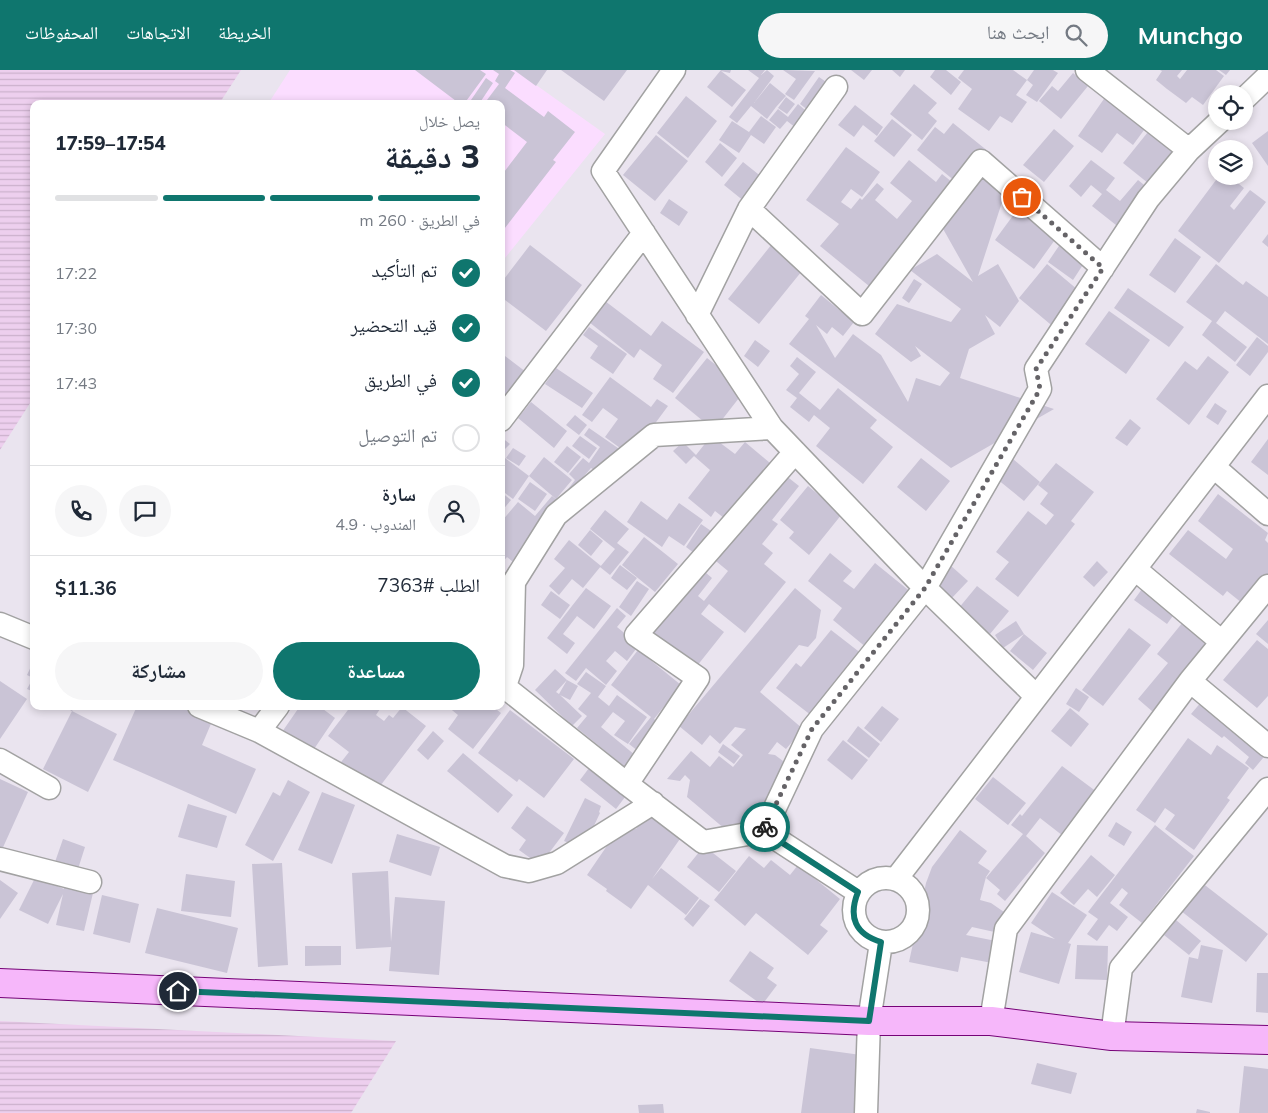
<!DOCTYPE html>
<html lang="ar">
<meta charset="utf-8">
<style>
body{margin:0;font-family:Mulish,"Noto Naskh Arabic",sans-serif;background:#f6f6f7;color:#1f2937;direction:rtl;height:100vh;display:flex;flex-direction:column;font-size:19px;white-space:nowrap}
*{box-sizing:border-box;margin:0}
p{font-size:16px;color:#747a83}
.icon{flex:none;width:28px;height:28px;fill:none;stroke:currentColor;stroke-width:2;stroke-linecap:round;stroke-linejoin:round}
.map{position:relative;flex:1;overflow:hidden;direction:ltr}
.drawer{position:absolute;left:30px;top:30px;width:475px;height:610px;display:flex;flex-direction:column;background:#fff;border-radius:10px;box-shadow:0 2px 8px #0003;direction:rtl}
.drawer>*{flex:none}
.tools{position:absolute;left:1208px;top:15px;display:grid;gap:10px}
.tools a{display:grid;place-items:center;width:45px;height:45px;border-radius:50%;background:#fff;box-shadow:0 2px 8px #0003;font-size:25px}
.pin{position:absolute;display:grid;place-items:center;width:42px;height:42px;color:#fff;margin:-21px;border:2px solid #fff;border-radius:50%;box-shadow:0 1px 5px #0007}
.courier{position:absolute;display:grid;place-items:center;width:50px;height:50px;margin:-25px;border:4px solid #0f766e;border-radius:50%;background:#fff;color:#222;box-shadow:0 1px 6px #0007}
.headline em{font-style:normal;font-weight:800}
.headline div{display:flex;flex-direction:column-reverse}
.headline{display:flex;align-items:center;justify-content:space-between;height:85px;padding:0 25px}
h1{font-size:32px;font-weight:800;line-height:38px}
.bar{display:grid;grid-template-columns:repeat(4,1fr);gap:8px 5px;align-content:center;height:60px;padding:0 25px}
.bar i{height:6px;border-radius:4px;background:#e0e1e3}
.bar .active{background:#0f766e}
.bar p{grid-column:span 4}
.line{display:flex;align-items:center;gap:12px;padding:0 25px;border-top:1px solid #e0e1e3}
.line div{flex:1}
.round{display:grid;place-items:center;flex:none;width:52px;height:52px;border-radius:26px;background:#f6f6f7}
ol{padding:0 25px;list-style:none}
li{display:flex;align-items:center;gap:15px;height:55px}
li p{margin-inline-start:auto}
li .icon{padding:5px;border-radius:50%;background:#0f766e;color:#fff;stroke-width:4}
li:last-child{color:#747a83}
li i{width:28px;height:28px;border:2px solid #e0e1e3;border-radius:50%}
.cta{display:flex;gap:10px;margin-top:auto;padding:10px 25px}
.cta a{flex:1;height:58px;border-radius:30px;background:#0f766e;color:#fff;font-size:20px;font-weight:800;line-height:58px;text-align:center}
.cta a+a{background:#f6f6f7;color:#1f2937}
header{display:flex;align-items:center;gap:30px;box-sizing:border-box;height:70px;padding:0 25px;background:#0f766e;color:#fff}
header strong{font-size:24px}
nav{display:flex;gap:28px;margin-inline-start:auto;font-size:18px}
.search{width:350px;height:45px;background:#f6f6f7;display:flex;align-items:center;gap:12px;box-sizing:border-box;padding:0 18px;border-radius:28px;color:#747a83;font-size:19px}
.map>svg:first-child{display:block}
.education{fill:#fbddff}
.farmland{fill:url(#farmland-rules)}
.building{fill:#cac4d6}
.lines{fill:none;stroke-linecap:round;stroke-linejoin:round}
.street-casing{stroke:#a2a2a2;stroke-width:25}
.secondary-casing{stroke:#760377;stroke-width:30}
.street{stroke:#fff;stroke-width:22}
.secondary{stroke:#f6b7fa;stroke-width:28}
.done{stroke:#656367;stroke-width:5;stroke-dasharray:0 9}
.route{stroke:#0f766e;stroke-width:6}
</style>
<header>
<strong>Munchgo</strong>
<div class="search"><svg class="icon" aria-label="search" viewBox="0 0 24 24"><circle cx="10" cy="10" r="6"/><path d="M15 15l6 6"/></svg>ابحث هنا</div>
<nav><a>الخريطة</a><a>الاتجاهات</a><a>المحفوظات</a></nav>
</header>
<div class="map">
<svg width="1268" height="1043" viewBox="0 0 1268 1043">
<defs>
<pattern id="farmland-rules" width="6" height="5" patternUnits="userSpaceOnUse" patternTransform="scale(1.25)"><rect width="6" height="5" fill="#edcfee"/><path d="M0 2.5h6" fill="none" stroke="#cbb1cc"/></pattern>
</defs>
<rect width="100%" height="100%" fill="#eae4ef"/>
<path class="education" d="M290 0H515L605 64 501 193V34H268Z"/>
<path class="farmland" d="M0 0H241L219 34H34V327L0 380Z
M0 951 396 971 351 1043H0Z"/>
<path class="building" d="M415 0H480L486 4 464 34H460Z
M493 0H510L515 3 505 18 544 47 548 41 575 62 553 90 556 92 501 163V106L527 72 501 52V34H484L499 14 495 11 499 4Z
M514 0H547L536 16Z
M561 0H627L604 31Z
M721 0H731L730 3 721 1 746 20 732 37 707 17Z
M748 0H765L761 5 767 0 774 6 754 33 770 13 786 26 776 37 774 36 776 37 767 49 751 36 737 53 729 47 759 8Z
M783 0 815 1 794 30 785 24 796 9Z
M851 0H872L864 10Z
M892 0H905L900 7Z
M935 0H946L961 12 951 25 930 7Z
M964 0H1013L1027 10 1016 25 1027 32 1012 53 1000 46 989 61 958 39 972 19 958 8Z
M1034 0H1053L1058 3 1037 32 1026 25 1033 15 1027 10Z
M1160 0H1182L1177 6 1180 9 1187 0H1216L1224 6 1203 35 1192 27 1186 33 1167 19 1156 10 1162 1Z
M1219 0H1230L1226 5Z
M1073 3 1088 16 1061 49 1039 31 1052 16 1058 21Z
M819 7 832 16 813 44 800 34Z
M486 8 493 13 479 34H477L471 30Z
M914 14 937 33 928 43 937 51 922 70 890 44Z
M686 26 717 51 688 88 657 63Z
M1106 26 1147 56 1133 75 1117 63 1102 83 1078 66Z
M786 27 795 34 787 44 778 38Z
M798 34 812 46 800 61 787 51 780 59 769 50 778 39 788 47Z
M855 35 883 57 877 66 863 55 854 67 838 55Z
M761 46 776 57 764 74 751 65 739 83 719 70 732 51 749 62Z
M892 49 912 65 894 87 874 71Z
M1156 52 1181 72 1148 113 1123 93Z
M953 53 989 82 961 116 917 80 935 57 944 64Z
M1054 59 1074 76 1044 112 1023 95Z
M1268 61V96L1252 73Z
M656 65 688 91 655 131 623 105Z
M720 73 737 88 722 107 705 92Z
M846 77 880 102 862 127 851 119 841 132 851 139 860 128 862 130 877 113 884 119 875 130 897 149 912 131 890 113 909 90 936 112 942 104 957 116 880 225 820 176 839 154 806 130Z
M1091 90 1115 108 1106 120 1120 131 1138 110 1159 127 1121 159 1092 136 1102 124 1091 115 1081 127 1069 116Z
M743 92 768 112 750 136 724 115Z
M981 105 1005 123 978 206 998 194 1019 231 1000 257 985 245 995 264 969 279 960 308 1054 339 951 398 789 274 809 249 805 246 821 225 854 252 843 266 832 257 827 264 816 255 835 288 853 264 881 285 908 332 916 308 940 316 950 303 915 276 921 286 911 292 875 264 897 234 951 252 961 239 910 200 937 184 973 212 942 157Z
M1219 106H1229L1244 118 1230 136 1234 140 1250 120 1266 132 1219 193 1178 161Z
M669 129 688 142 679 156 660 143Z
M1023 132 1062 160 1034 199 995 170Z
M1268 164V177L1262 172Z
M1175 168 1201 187 1175 223 1149 205Z
M776 169 806 196 759 254 728 229Z
M1063 170 1088 187 1073 210 1048 192Z
M530 175 582 215 546 261 501 227V213Z
M1047 194 1084 225 1056 259 1019 228Z
M1216 194 1243 215 1246 211 1268 227V274L1225 241 1216 253 1247 277 1235 292 1202 265 1212 251 1186 232Z
M914 209 922 214 909 233 902 228Z
M1128 218 1184 257 1169 277 1114 238Z
M605 231 651 266 662 251 704 282 673 323 653 309 662 295 640 279 634 288 589 252Z
M1109 241 1150 270 1126 304 1085 274Z
M589 257 627 284 613 304 590 288 598 276 583 265Z
M1257 267 1268 276V282L1250 306 1236 295Z
M755 270 770 281 758 297 744 286Z
M501 283 526 302 501 332Z
M1208 286 1229 302 1189 355 1156 329 1185 291 1197 300Z
M797 287 816 302 799 323 820 340 838 318 877 350 870 358 893 377 863 414 816 376 830 358 814 345 809 352 790 337 797 328 786 320 799 304 790 296Z
M707 288 746 319 714 360 675 328Z
M556 298 593 323 582 338 545 314Z
M610 307 651 337 657 329 668 336 631 386 605 367 618 349 603 338 592 352 582 345Z
M531 332 567 361 554 378 518 348Z
M1215 333 1227 341 1218 355 1206 347Z
M575 345 587 355 579 365 566 355Z
M1130 349 1141 358 1127 376 1115 368Z
M589 358 628 385 601 424 588 415 597 402 591 398 578 413 580 435 565 423 575 410 569 404 583 388 589 393 600 377 584 365Z
M580 366 597 378 589 389 572 376Z
M711 366 735 384 745 372 770 393 724 448 715 441 711 447 688 428 710 400 694 386 686 394 673 381 683 372 696 385Z
M501 367 510 374 501 383Z
M1268 369V405L1251 392Z
M567 376 581 387 568 403 554 392Z
M513 378 526 386 519 396 506 388Z
M501 385 529 406 544 387 572 410 556 429 529 406 513 429 501 420Z
M921 388 950 411 926 441 897 417Z
M1013 389 1040 412 1024 431 997 409Z
M1056 393 1094 422 1071 451 1075 454 1018 527 995 509 1009 492 996 482 1028 441 1046 455 1054 445 1040 434 1048 423 1038 415Z
M780 401 799 416 772 450 778 454 762 474 773 483 764 494 786 512 745 563 709 534 701 544 724 562 689 606 646 571 699 497 712 508 698 526 704 531 728 501 711 487Z
M530 412 547 424 535 441 518 429Z
M808 416 842 444 809 485 789 468 794 462 780 450Z
M501 422 511 430 501 442Z
M1218 424 1268 463 1265 470 1268 473V510L1247 537 1227 521 1223 526 1169 484 1188 460 1226 489 1233 479 1198 451Z
M552 426 568 439 526 503 507 487 501 494V452L518 432 535 446Z
M641 431 667 450 679 433 703 450 684 476 669 466 662 477 627 452Z
M605 440 629 459 617 473 629 482 610 505 600 497 615 479 590 459Z
M701 454 714 463 698 486 686 477Z
M590 460 603 471 591 486 578 475Z
M644 467 678 494 655 522 622 495Z
M569 470 601 496 583 518 572 509 559 525 549 516 565 498 554 489Z
M830 483 852 501 843 511 854 519 875 493 912 523 867 578 833 550 842 538 808 511Z
M941 487 968 511 950 530 924 506Z
M1097 491 1108 502 1094 517 1083 507Z
M620 495 637 508 627 520 611 508Z
M637 511 649 519 631 546 619 537Z
M977 516 1009 541 990 564 958 539Z
M586 518 611 536 594 559 577 546 563 564 575 573 567 584 547 568Z
M795 518 821 540 816 568 808 577 799 575 760 622 803 659 786 679 777 672 768 684 775 685 783 691 777 723 738 770 687 727 690 710 685 705 680 711 667 709 691 681 710 697 719 686 733 697 743 685 731 675 746 659 735 657 720 674 710 665 702 675 679 656Z
M1142 519 1175 543 1167 554 1134 530Z
M551 521 570 535 560 549 541 535Z
M617 538 626 546 617 557 639 575 627 591 615 581 606 591 617 601 606 615 586 598 576 611 565 603Z
M1268 550V574L1256 564Z
M1016 551 1024 564 1003 578 995 565Z
M1183 552 1216 579 1153 642 1138 629 1168 593 1157 584Z
M1129 558 1151 575 1103 636 1082 620Z
M831 560 862 584 812 646 776 618 796 593 801 597Z
M1024 564 1047 583 1033 600 1010 581Z
M1257 570 1268 579V626L1257 638 1223 610Z
M638 580 681 615 654 649 660 654 638 681 629 674 651 647 611 615Z
M34 590V622L27 619 33 608 27 605Z
M555 599 567 610 556 622 559 624 567 610 578 616 570 630 560 625 582 646 572 656 535 620Z
M586 602 606 616 598 627 609 636 617 625 647 647 628 674 614 665 625 651 613 642 601 657 635 685 625 697 577 658 587 646 578 639 591 623 577 614Z
M0 611 27 629 0 669Z
M1076 618 1089 627 1079 642 1066 634Z
M1208 624 1268 682 1253 700 1245 693 1249 687 1224 666 1222 668 1191 644Z
M62 636H75L72 641 117 664 88 722 43 699 72 641Z
M137 636H185L213 649 202 675 256 699 236 744 113 690Z
M300 636H319L335 648 312 682 282 662Z
M351 636H382L376 645 384 651 389 645 393 648 402 637 426 656 374 724 338 696 349 682 328 666Z
M447 636H492L501 643 473 679 448 659 458 645Z
M882 636 899 649 881 672 864 658Z
M1070 638 1089 654 1071 677 1051 661Z
M510 640 574 689 544 728 519 709 517 712 478 683Z
M858 656 880 674 869 688 847 671Z
M433 661 444 671 428 690 417 680Z
M1188 668 1211 685 1217 675 1249 698 1227 728 1230 730 1194 780 1165 759 1175 745 1165 738 1155 753 1136 740Z
M843 670 868 690 852 710 827 690Z
M723 674 740 686 734 694 718 682Z
M463 683 513 725 498 743 447 701Z
M1062 696 1101 725 1067 769 1040 748 1026 766 1045 783 1005 831 997 824 1000 820 986 808 1023 764 1011 755 1020 744 1022 746Z
M589 698 625 727 616 739 580 710Z
M993 707 1026 733 1008 755 975 729Z
M0 709 28 722 0 784Z
M288 710 310 722 273 791 245 775 273 722 280 726Z
M322 722 355 735 332 794 298 780Z
M585 728 601 736 599 742 600 743 583 779 564 771Z
M188 734 227 746 217 778 178 767Z
M527 736 564 763 540 795 519 780 526 770 511 758Z
M648 742 682 766 652 809 661 798 699 828 686 845 648 815 631 839 606 821 607 819 587 805 624 751 636 759Z
M1116 752 1132 762 1124 776 1108 766Z
M1155 755 1194 786 1142 853 1119 835 1128 823 1122 818 1110 833 1128 847 1117 861 1109 855 1097 871 1087 864 1098 849 1088 842Z
M960 760 987 781 978 793 990 801 986 807 980 830 991 833 1004 842 999 863 972 857 966 865 996 871 992 893 961 887 958 902 909 892 926 813 932 797Z
M397 764 440 777 431 806 389 792Z
M63 769 85 777 78 799 55 792Z
M704 776 736 801 719 822 687 797Z
M1091 785 1115 805 1097 827 1088 819 1074 835 1060 823Z
M749 786 764 798 771 790 790 805 798 795 840 829 820 855 828 861 808 885 756 843 745 856 714 830Z
M282 793 288 895 258 897 252 794Z
M388 801 391 872 395 827 445 831 439 905 389 901 391 877 356 879 352 803Z
M186 804 235 811 231 847 181 841Z
M36 806 64 819V816L93 823 84 861 56 855 63 824 48 854 19 840Z
M1197 809 1268 864 1246 892 1176 837Z
M0 810 18 823 0 849Z
M1052 822 1087 845 1068 873 1071 874 1059 914 1019 902 1031 862 1055 869 1031 853Z
M102 825 139 834 130 873 93 864Z
M700 829 710 836 693 857 684 849Z
M157 838 238 858 227 903 145 883Z
M1176 850 1201 871 1189 885 1164 865Z
M1077 875 1108 876 1107 910 1075 909Z
M1201 875 1223 880 1212 933 1181 927 1189 887 1198 889Z
M305 876H341V895L305 896Z
M750 881 774 898 767 908 777 915 762 935 729 911Z
M1257 903H1268V943L1256 942Z
M810 978 861 985 854 1043H801Z
M1037 993 1077 1003 1071 1024 1031 1014Z
M1244 996 1268 999V1043H1239Z
M663 1034 664 1043H639L638 1035Z
M1197 1039 1210 1042V1043H1196Z"/>
<g class="lines">
<g class="street-casing">
<path id="street" d="M674 0 603 101 772 358 925 518 1036 626
M1087 0 1189 80
M1244 29 1268 6
M749 139 862 244 981 91 1103 198
M697 245 749 139 836 17
M501 350 644 163
M1214 397 1268 444
M1135 499 1222 572
M0 554 34 568
M1190 611 1268 516
M501 614 627 714 703 772 764 761
M505 616 512 595 514 512 556 445 654 365 772 358
M199 636 259 661
M278 636 259 661 505 796 529 801 557 793 653 733
M0 690 49 718
M627 714 698 608 636 565 795 382
M0 789 90 812
M854 840a32 32 0 1 1 64 0a32 32 0 1 1-64 0Z
M896 809 1268 326
M858 822 764 761 812 659 925 518 1040 319 1036 299 1148 129 1189 80 1220 51
M991 951 1006 859 1190 611 1268 676
M1112 966 1121 898 1268 719
M866 1043 869 951 881 873"/>
</g>
<g class="secondary-casing">
<path id="secondary" d="M0 913 869 951H991L1112 966 1268 970"/>
</g>
<use href="#street" class="street"/>
<use href="#secondary" class="secondary"/>
</g>
<g class="lines">
<path class="done" d="M765 757 812 659 925 518 1040 319 1036 299 1103 198 1022 127"/>
<path class="route" d="M178 921 869 951 881 872C855 864 848 847 858 822L764 761 765 757"/>
</g>
</svg>
<div class="tools">
<a><svg class="icon" aria-label="locate" viewBox="0 0 24 24"><circle cx="12" cy="12" r="6"/><path d="M12 2v4M12 18v4M2 12h4M18 12h4"/></svg></a>
<a><svg class="icon" aria-label="layers" viewBox="0 0 24 24"><path d="M12 4l9 5-9 5-9-5zM3 14l9 5 9-5"/></svg></a>
</div>
<div class="pin" style="left:1022px;top:127px;background:#ea580c"><svg class="icon" aria-label="bag" viewBox="0 0 24 24"><path d="M5 8h14l-1 12H6zM9 8a3 3 0 0 1 6 0"/></svg></div>
<div class="pin" style="left:178px;top:921px;background:#1f2937"><svg class="icon" aria-label="home" viewBox="0 0 24 24"><path d="M3 11l9-7 9 7M6 9v11h12V9"/></svg></div>
<div class="courier" style="left:765px;top:757px"><svg class="icon" aria-label="bike" viewBox="0 0 24 24"><circle cx="6" cy="16" r="4"/><circle cx="18" cy="16" r="4"/><path d="M6 16l4-8h5l3 8M10 8l3 8H6M13 5h3"/></svg></div>
<section class="drawer">
<div class="headline"><div><h1>3 دقيقة</h1><p>يصل خلال</p></div><em>17:54–17:59</em></div>
<div class="bar"><i class="active"></i><i class="active"></i><i class="active"></i><i></i><p>في الطريق · 260 m</p></div>
<ol>
<li><svg class="icon" aria-label="check" viewBox="0 0 24 24"><path d="M5 12l5 5 9-10"/></svg>تم التأكيد<p>17:22</p></li>
<li><svg class="icon" aria-label="check" viewBox="0 0 24 24"><path d="M5 12l5 5 9-10"/></svg>قيد التحضير<p>17:30</p></li>
<li><svg class="icon" aria-label="check" viewBox="0 0 24 24"><path d="M5 12l5 5 9-10"/></svg>في الطريق<p>17:43</p></li>
<li><i></i>تم التوصيل</li>
</ol>
<div class="line" style="height:90px"><a class="round"><svg class="icon" aria-label="person" viewBox="0 0 24 24"><circle cx="12" cy="8" r="4"/><path d="M4 21q1-7 8-7t8 7"/></svg></a><div><b>سارة</b><p>المندوب · 4.9</p></div><a class="round"><svg class="icon" aria-label="chat" viewBox="0 0 24 24"><path d="M4 5h16v11H9l-5 4z"/></svg></a><a class="round"><svg class="icon" aria-label="phone" viewBox="0 0 24 24"><path d="M5 4h4l2 5-3 2q2 4 5 5l2-3 5 2v4C11 20 4 13 5 4z"/></svg></a></div>
<div class="line" style="height:65px"><div>الطلب #7363</div><b>$11.36</b></div>
<div class="cta"><a>مساعدة</a><a>مشاركة</a></div>
</section>
</div>
